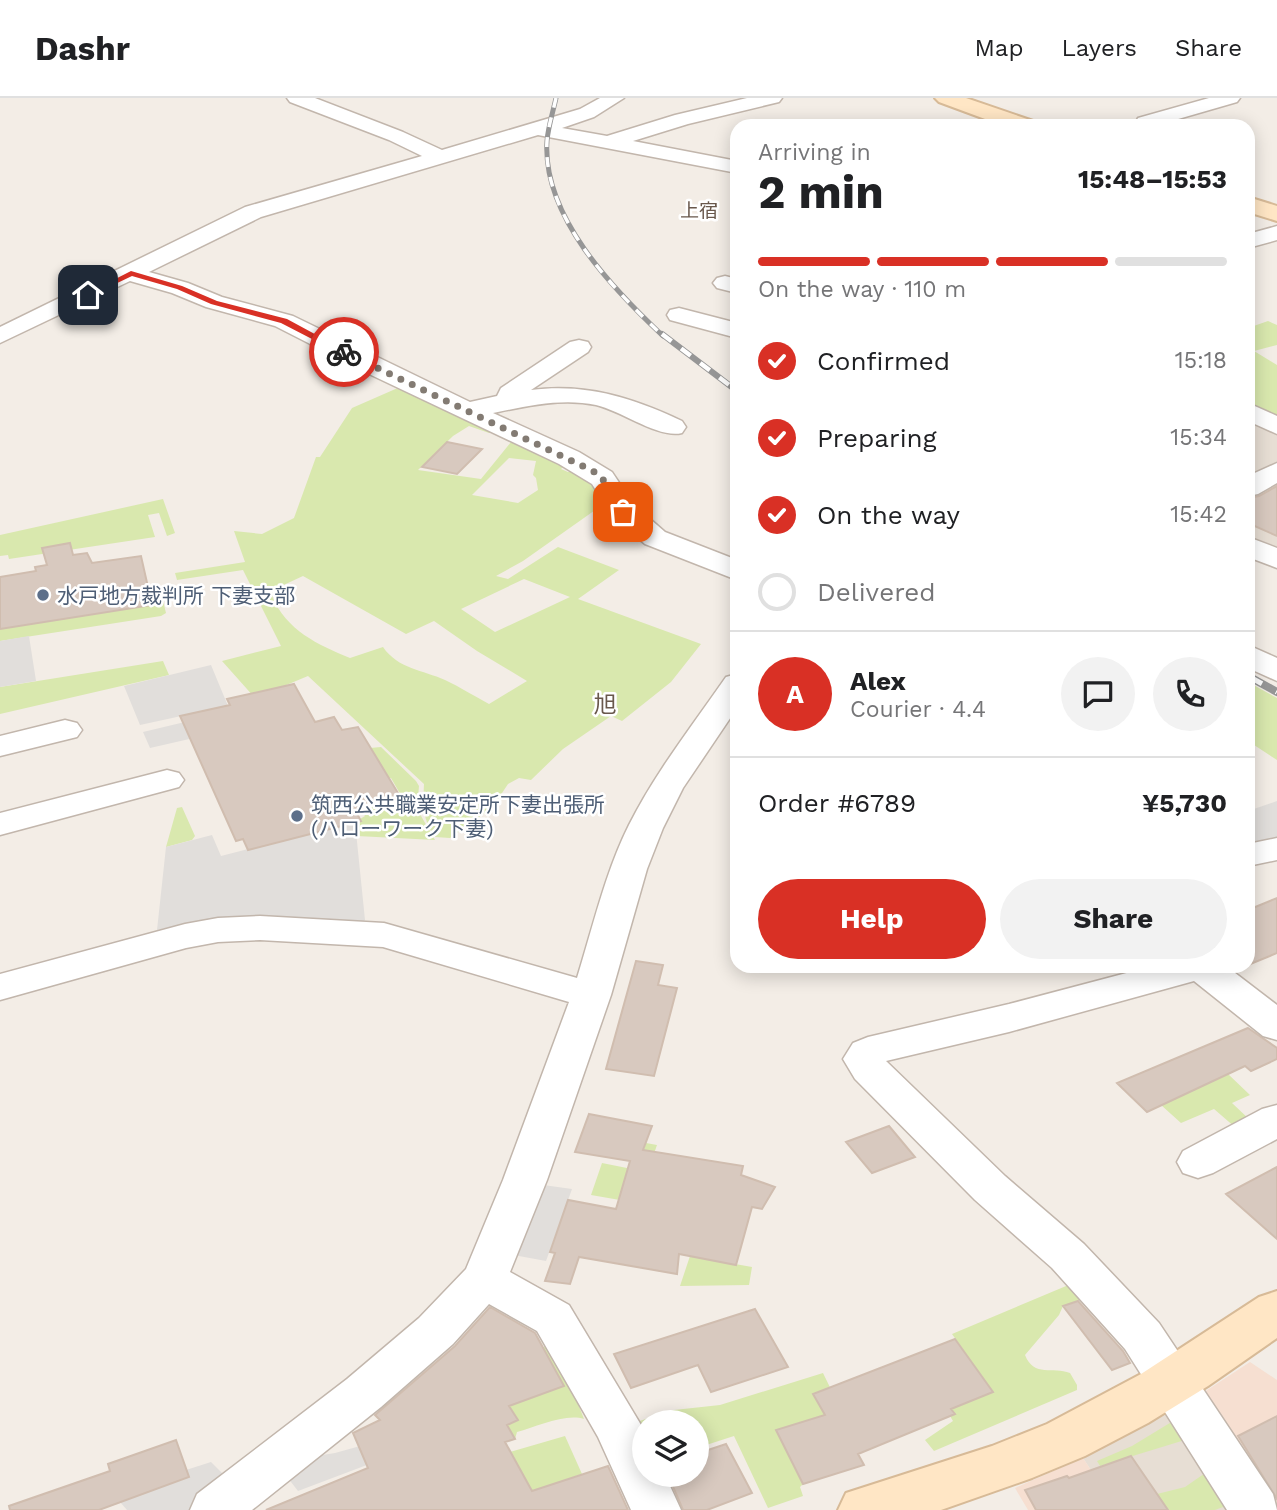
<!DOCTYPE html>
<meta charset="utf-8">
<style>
body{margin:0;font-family:"Work Sans","Noto Sans JP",sans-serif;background:#f2f2f2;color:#202124;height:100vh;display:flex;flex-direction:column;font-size:26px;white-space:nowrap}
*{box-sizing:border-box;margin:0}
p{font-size:23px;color:#757577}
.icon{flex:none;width:38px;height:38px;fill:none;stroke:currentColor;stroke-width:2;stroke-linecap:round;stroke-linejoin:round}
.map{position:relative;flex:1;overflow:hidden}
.panel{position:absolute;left:730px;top:21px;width:525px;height:854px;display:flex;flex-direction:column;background:#fff;border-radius:21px;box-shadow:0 4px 18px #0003}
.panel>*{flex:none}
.tools{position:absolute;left:632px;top:1312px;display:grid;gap:14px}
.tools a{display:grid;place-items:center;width:77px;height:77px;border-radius:50%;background:#fff;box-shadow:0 4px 18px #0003;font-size:35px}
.pin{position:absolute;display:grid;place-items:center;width:60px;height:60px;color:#fff;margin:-30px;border-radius:14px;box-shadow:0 4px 10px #0006}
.courier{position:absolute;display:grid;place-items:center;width:70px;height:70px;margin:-35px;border:5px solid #d93025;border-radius:50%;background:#fff;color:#222;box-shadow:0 2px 9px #0007}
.headline em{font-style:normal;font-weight:700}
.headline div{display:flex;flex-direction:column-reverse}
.headline{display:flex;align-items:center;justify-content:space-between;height:119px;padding:0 28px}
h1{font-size:46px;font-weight:700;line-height:52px}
.bar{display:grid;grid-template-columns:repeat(4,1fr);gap:10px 7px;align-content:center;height:84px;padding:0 28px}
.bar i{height:9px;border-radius:5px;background:#e0e0e0}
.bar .selected{background:#d93025}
.bar p{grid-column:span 4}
.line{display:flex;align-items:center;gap:18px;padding:0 28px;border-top:2px solid #e0e0e0}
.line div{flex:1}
.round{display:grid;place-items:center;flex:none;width:74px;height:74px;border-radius:37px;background:#f2f2f2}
ol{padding:0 28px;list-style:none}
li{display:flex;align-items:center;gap:21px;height:77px}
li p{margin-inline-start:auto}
li .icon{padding:7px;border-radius:50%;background:#d93025;color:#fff;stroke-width:4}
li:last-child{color:#757577}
li i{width:38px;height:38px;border:4px solid #e0e0e0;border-radius:50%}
.button{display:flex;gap:14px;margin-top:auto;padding:14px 28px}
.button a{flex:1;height:80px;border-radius:42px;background:#d93025;color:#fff;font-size:28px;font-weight:700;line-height:80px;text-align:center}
.button a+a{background:#f2f2f2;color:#202124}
header{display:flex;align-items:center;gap:42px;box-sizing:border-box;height:98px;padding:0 35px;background:#fff;border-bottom:2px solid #e0e0e0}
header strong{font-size:33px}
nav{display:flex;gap:38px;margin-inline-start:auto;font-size:24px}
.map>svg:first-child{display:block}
.residential{fill:#e7ded4}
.commercial{fill:#f6dfd1}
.green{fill:#d9e8ae;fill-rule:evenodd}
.parking{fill:#e1dedb}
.building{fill:#d8c9bf;stroke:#d0bdaf;stroke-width:2}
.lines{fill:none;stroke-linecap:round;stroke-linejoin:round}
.street-casing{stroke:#c2b6ac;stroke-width:3}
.secondary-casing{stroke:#d7ba97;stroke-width:4}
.street{fill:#fff;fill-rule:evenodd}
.secondary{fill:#ffe6c5;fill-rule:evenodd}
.rail-far2-casing{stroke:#969696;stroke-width:5}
.rail-far1-casing{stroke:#969696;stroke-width:6}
.rail-casing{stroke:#969696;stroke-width:8}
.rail-far2{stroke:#fff;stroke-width:3.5;stroke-dasharray:10;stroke-linecap:butt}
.rail-far1{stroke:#fff;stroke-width:4.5;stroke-dasharray:12;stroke-linecap:butt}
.rail{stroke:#fff;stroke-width:5;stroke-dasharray:16;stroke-linecap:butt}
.route{fill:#d93025}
.done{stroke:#837b73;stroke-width:7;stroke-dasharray:0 12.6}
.service-dot{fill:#5c6f8a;stroke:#fff;stroke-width:2.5}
.labels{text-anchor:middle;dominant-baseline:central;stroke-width:5;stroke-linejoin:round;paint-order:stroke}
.far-neighbourhood-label{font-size:19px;fill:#69584c;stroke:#fff}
.service-label{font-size:21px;fill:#4e5e75;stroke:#fff;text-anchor:start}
.neighbourhood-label{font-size:23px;fill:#69584c;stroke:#fff}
</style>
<header>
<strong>Dashr</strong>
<nav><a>Map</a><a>Layers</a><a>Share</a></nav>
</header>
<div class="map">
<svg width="1277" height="1412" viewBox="0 0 1277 1412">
<rect width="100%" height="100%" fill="#f3ede6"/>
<path class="residential" d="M1248 313 1277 328V461L1248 448Z
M1186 1306 1255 1412H1067L1108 1398 1083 1360Z"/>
<path class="commercial" d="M1250 1264 1277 1282V1412L1186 1306Z
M1083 1360 1108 1398 1067 1412H1028L1015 1390Z"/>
<path class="green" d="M1268 223 1277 227V247L1254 253 1277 267V321L1248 306V230Z
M400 289 497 334 489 335 469 328 453 338 418 372 481 381 516 338 566 366 561 371 568 374 581 371 608 403 523 463 496 478 508 481 558 449 619 472 578 501 701 546 671 584 622 623 611 618 563 651 531 682 519 680 508 686 492 710 450 740 435 739C422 721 423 707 424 686L308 578 255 600 222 563 281 548 243 472 177 482 175 475 245 464 234 433 262 436 294 420 316 359H320L352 310ZM509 360 536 363 533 377 536 380 538 392 518 405 472 397ZM303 478 406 536 434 523 477 553 527 583 489 606C474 598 460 589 445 582 423 572 398 571 383 549L350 560C318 547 286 532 272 498L275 491ZM524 481 570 499 495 534 461 511Z
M163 401 175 435 167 438 159 415 148 417 155 439 9 461 8 457 0 458V437Z
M162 499 166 515 161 518 0 543V531L152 507 151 501Z
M163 563 169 577 0 616V589Z
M1248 584 1277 600V662L1248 643Z
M381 649 416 683 419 688 417 711 435 742 357 738 355 724 365 718 359 709 402 699 391 680 361 688 370 650Z
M182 709 195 738 192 742 166 749 177 710Z
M1228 976 1250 997 1232 1005 1250 1022 1236 1030 1214 1011 1181 1025 1161 1007Z
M646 1045 657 1047 637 1105 591 1097 602 1065 637 1072Z
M690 1158 752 1169 749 1187 680 1188Z
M1078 1183 1093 1197 1063 1208 1059 1217 1025 1257C1034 1280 1053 1268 1070 1275L1077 1287V1292L934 1353 925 1342 953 1323 950 1318 954 1316 951 1311 993 1294 952 1236Z
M556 1241 584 1295 577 1303 584 1321C565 1315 536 1329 517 1334L515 1341 507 1327 518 1322 494 1282Z
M823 1275 841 1312 776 1332 803 1386 800 1389 803 1398 768 1410 734 1338 697 1350 696 1325H644V1363L627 1327 674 1312 720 1307Z
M1178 1320 1198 1338 1100 1368 1097 1363 1132 1348Z
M565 1338 582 1376 515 1399 510 1354Z
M1211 1371 1239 1412H1226L1223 1409 1215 1412H1168L1157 1396 1185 1389Z"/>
<path class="parking" d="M29 538 36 583 0 589V543Z
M211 567 228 608 273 622 150 650 143 634 189 623 186 617 140 627 124 588Z
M1277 703V745L1248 751V713Z
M355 724 365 822 358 828 225 822 195 823 157 832 166 749 212 737 221 758Z
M536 1086 572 1091 546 1163 508 1156Z
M371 1345 388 1359 298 1393 284 1375 304 1360 335 1355Z
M211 1364 231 1384 193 1412H127L120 1404 188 1379 186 1372Z"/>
<path class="building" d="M447 344 482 351 457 376 422 369Z
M1277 388V438L1248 425V400L1259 398Z
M70 445 73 457 87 455 92 465 141 458 152 507 0 531V479L36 473 35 469 47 467 42 450Z
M294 586 315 624 334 619 342 632 358 629 401 700 355 712 361 723 248 752 243 741 236 743 180 618 230 607 227 601Z
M1277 800V855L1248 867V812Z
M636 863 663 867 658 887 677 890 654 978 606 971Z
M1248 930 1277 950V961L1251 973 1245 968 1147 1014 1117 985Z
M589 1016 652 1028 643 1052 743 1068 741 1077 775 1089 762 1111 752 1109 736 1167 679 1156 677 1176 579 1159 570 1186 545 1183 555 1155 550 1154 568 1102 616 1111 630 1063 575 1054Z
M889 1028 915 1059 872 1075 846 1044Z
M1277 1069V1141L1226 1096Z
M1078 1203 1123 1253 1130 1265 1112 1272 1063 1208Z
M490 1209 535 1235 564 1288 509 1308 518 1322 507 1327 515 1341 505 1344 532 1393 608 1368 628 1412H266L368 1370 353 1335 380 1322 375 1317 455 1248Z
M755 1211 788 1269 711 1294 698 1267 631 1290 614 1256Z
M955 1241 993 1294 951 1311 955 1316 858 1356 864 1367 803 1386 776 1332 825 1317 813 1296Z
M1277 1318V1401L1238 1338Z
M176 1342 189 1379 99 1412H10L9 1408 110 1373 108 1366Z
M726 1346 752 1395 707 1412H683L668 1377H696V1356Z
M1131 1358 1168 1412H1036L1025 1392 1067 1378 1069 1380Z"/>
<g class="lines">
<g class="street-casing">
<path id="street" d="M287 0H315L403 34 442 52 580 11 600 0H624L594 19 562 30 607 38 675 17 747 0H782L779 4 688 26 633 43 737 63V75L538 37 261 119 149 174 188 185 222 199 293 218 470 304 497 298 501 290 570 244 579 242 588 244 591 249 588 254 531 292C587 285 633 300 682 323L686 329 682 335C659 341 622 313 596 307 562 300 527 308 493 315L579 354 612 374 634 407 665 434 737 462V482L645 446 613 419 592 386 559 366 369 276 275 228 206 209 172 195 130 183 0 245V229L245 109 422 58 389 42 290 4Z
M1209 0H1240L1237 4 1154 28H1134L1138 20Z
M1277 128V142L1248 150V136Z
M725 178 737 181V195L717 190 713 185 717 180Z
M679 210 737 225V240L670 222 667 217 670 212Z
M1248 305 1277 318V336L1248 323Z
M1277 365V385L1258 396 1248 398V378Z
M1248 439 1277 450V470L1248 459Z
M1248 547 1277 560V583L1248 570Z
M737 576V610L683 690 663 730 647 771 611 897 547 1082 510 1174 569 1207 644 1332V1377H665L681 1412H631L598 1339 537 1233 489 1206 453 1246 381 1309 252 1412H190L197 1396 347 1281 419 1220 466 1171 503 1082 569 904 383 849 260 842 218 844 186 850 0 902V876L185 826 218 820 260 818 384 825 577 880C593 829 605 775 629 727 655 675 692 628 726 579Z
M65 622 77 625 82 632 77 639 0 658V638Z
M167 672 179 675 184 682 179 689 0 737V715Z
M1277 740V762L1248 768V746Z
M1153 868H1226L1277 907V942L1263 938 1194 883 1009 934 886 963 1005 1078 1084 1146 1159 1225 1273 1396 1277 1412H1227L1125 1251 1052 1170 975 1102 855 981 843 961 853 945 868 939 1009 906Z
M1277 1007V1041L1213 1075 1198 1080 1183 1075 1177 1064 1183 1053 1262 1011Z"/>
</g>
<g class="secondary-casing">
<path id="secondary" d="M935 0H966L1033 23 1036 28H1004L939 4Z
M1248 99 1277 108V123L1248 114Z
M1277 1193V1240L1208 1288 1148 1325 1085 1358 1032 1380 941 1412H838L846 1395 992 1348 1047 1326 1141 1276 1259 1199Z"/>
</g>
<use href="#street" class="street"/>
<use href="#secondary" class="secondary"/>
<g class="rail-far2-casing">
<path id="rail-far2" d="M556 0C553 14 548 29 547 43 542 118 613 191 663 238"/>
</g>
<g class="rail-far1-casing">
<path id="rail-far1" d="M662 236 737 293"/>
</g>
<g class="rail-casing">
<path id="rail" d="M1248 578 1277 594"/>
</g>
<use href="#rail-far2" class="rail-far2"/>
<use href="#rail-far1" class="rail-far1"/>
<use href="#rail" class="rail"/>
</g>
<path class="route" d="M131 173 182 188 217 203 287 221 348 254 341 256 281 225 211 206 177 191 132 178 90 198 84 197Z"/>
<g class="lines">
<path class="done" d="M344 254 593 373 602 380 623 414"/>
</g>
<g class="service-dot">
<circle cx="43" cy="497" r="7"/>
<circle cx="297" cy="718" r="7"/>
</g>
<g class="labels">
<g class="far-neighbourhood-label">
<text x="699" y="112">上宿</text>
</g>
<g class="service-label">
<text x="57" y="497">水戸地方裁判所 下妻支部</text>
<text x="311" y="706">筑西公共職業安定所下妻出張所<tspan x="311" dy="24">(ハローワーク下妻)</tspan></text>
</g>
<g class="neighbourhood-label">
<text x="605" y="606">旭</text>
</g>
</g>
</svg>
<div class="tools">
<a><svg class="icon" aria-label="layers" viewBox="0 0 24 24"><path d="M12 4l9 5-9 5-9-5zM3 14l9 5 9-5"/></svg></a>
</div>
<div class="pin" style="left:623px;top:414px;background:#ea580c"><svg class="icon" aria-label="bag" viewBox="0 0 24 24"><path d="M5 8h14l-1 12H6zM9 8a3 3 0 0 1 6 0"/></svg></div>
<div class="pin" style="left:88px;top:197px;background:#1f2937"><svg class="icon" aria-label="home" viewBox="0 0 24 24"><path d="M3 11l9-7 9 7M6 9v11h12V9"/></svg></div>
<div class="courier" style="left:344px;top:254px"><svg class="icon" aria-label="bike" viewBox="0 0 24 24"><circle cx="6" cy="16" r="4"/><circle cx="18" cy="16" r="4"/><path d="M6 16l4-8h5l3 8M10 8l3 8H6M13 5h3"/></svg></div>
<section class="panel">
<div class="headline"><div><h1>2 min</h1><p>Arriving in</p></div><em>15:48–15:53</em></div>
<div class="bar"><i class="selected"></i><i class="selected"></i><i class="selected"></i><i></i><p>On the way · 110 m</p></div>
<ol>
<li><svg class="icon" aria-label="check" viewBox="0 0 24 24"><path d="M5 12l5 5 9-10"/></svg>Confirmed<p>15:18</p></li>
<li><svg class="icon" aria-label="check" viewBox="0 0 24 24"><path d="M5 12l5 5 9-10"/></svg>Preparing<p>15:34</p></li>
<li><svg class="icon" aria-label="check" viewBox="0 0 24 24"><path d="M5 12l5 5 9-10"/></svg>On the way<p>15:42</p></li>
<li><i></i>Delivered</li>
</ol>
<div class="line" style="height:126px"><b class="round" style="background:#d93025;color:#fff">A</b><div><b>Alex</b><p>Courier · 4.4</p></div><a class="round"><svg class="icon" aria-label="chat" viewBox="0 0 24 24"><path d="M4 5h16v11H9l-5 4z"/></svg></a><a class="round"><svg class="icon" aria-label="phone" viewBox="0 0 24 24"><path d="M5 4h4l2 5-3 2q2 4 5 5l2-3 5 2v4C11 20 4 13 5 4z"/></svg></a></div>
<div class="line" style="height:91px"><div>Order #6789</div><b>¥5,730</b></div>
<div class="button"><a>Help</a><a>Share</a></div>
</section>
</div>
